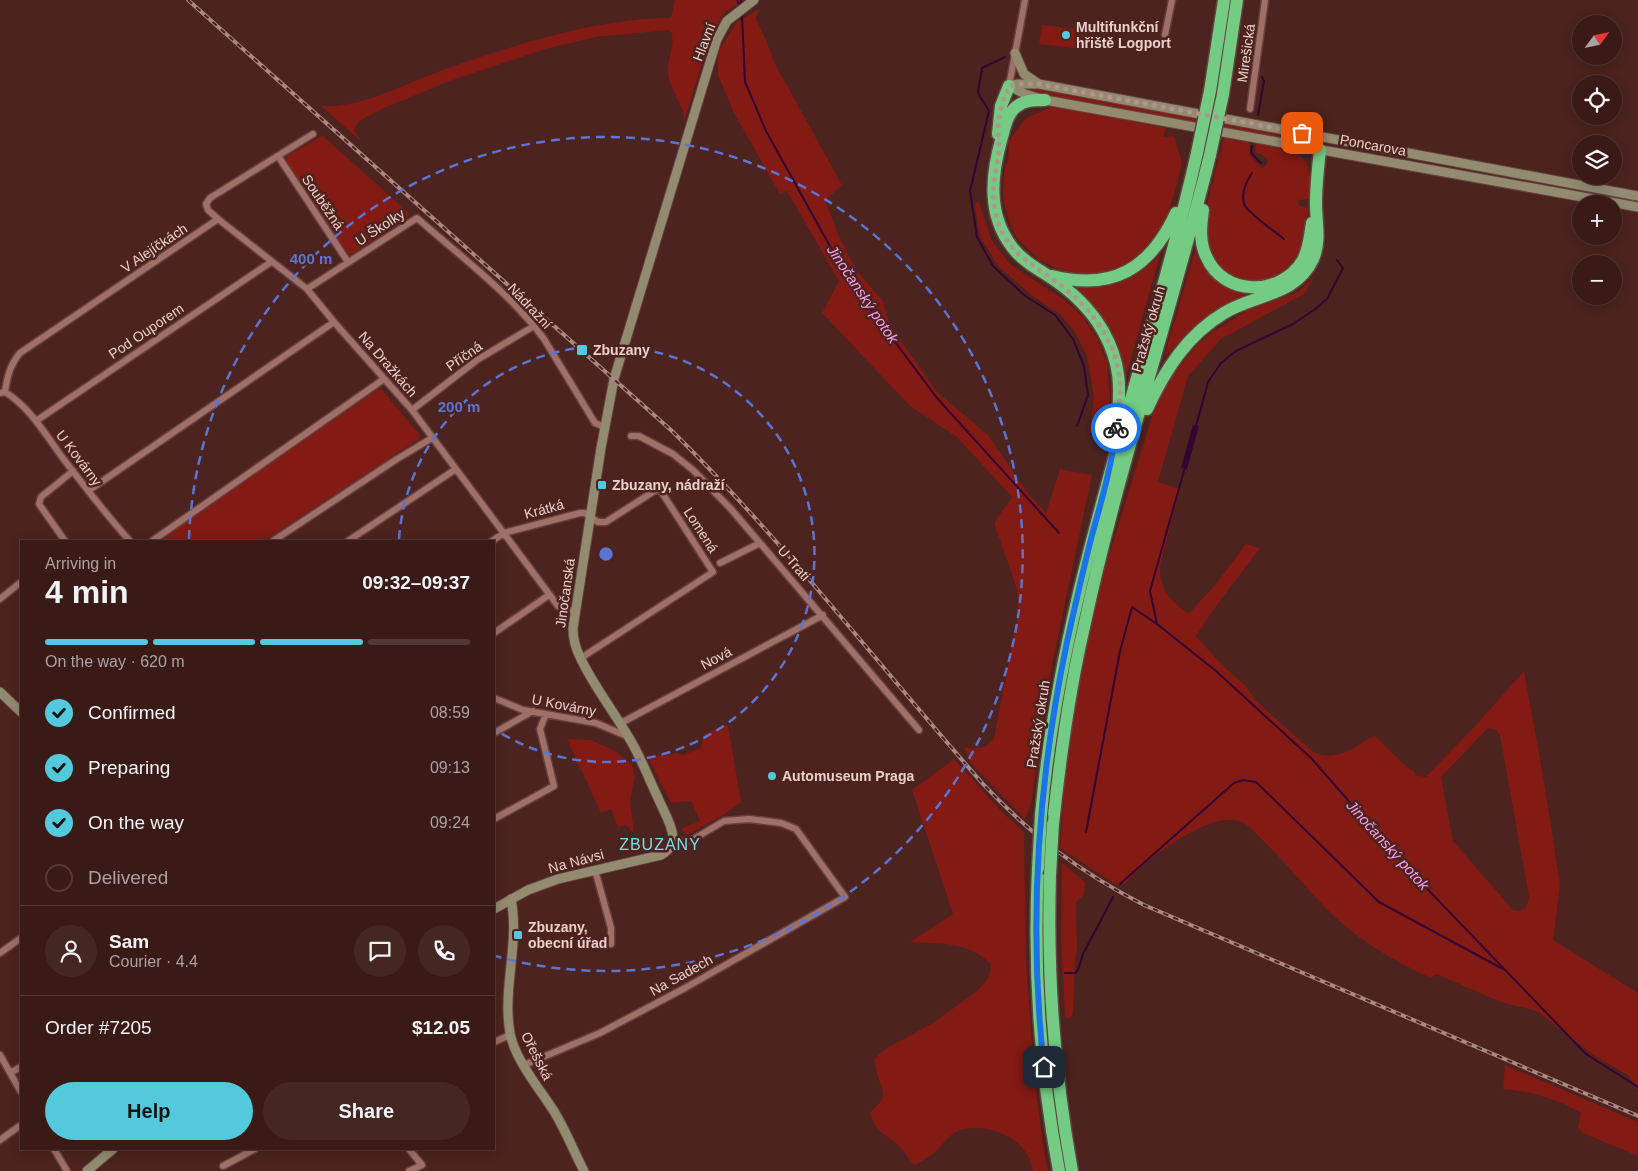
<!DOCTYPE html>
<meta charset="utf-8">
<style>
body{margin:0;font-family:Helvetica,sans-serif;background:#442723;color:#f1f3f6;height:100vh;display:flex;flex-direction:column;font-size:19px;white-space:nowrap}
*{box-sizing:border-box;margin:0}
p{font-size:16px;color:#aba1a1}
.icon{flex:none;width:28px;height:28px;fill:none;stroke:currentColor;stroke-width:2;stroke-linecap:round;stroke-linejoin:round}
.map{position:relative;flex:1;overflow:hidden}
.panel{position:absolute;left:20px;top:540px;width:475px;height:610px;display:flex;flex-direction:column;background:#391a16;border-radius:0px;box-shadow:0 2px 12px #0003,0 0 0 1px #533835}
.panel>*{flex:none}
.needle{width:32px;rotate:57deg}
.buttons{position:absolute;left:1572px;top:15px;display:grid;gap:10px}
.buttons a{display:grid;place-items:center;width:50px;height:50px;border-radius:50%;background:#391a16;box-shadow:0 2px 12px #0003,0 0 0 1px #533835;font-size:25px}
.pin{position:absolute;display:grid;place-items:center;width:42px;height:42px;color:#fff;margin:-21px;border-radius:10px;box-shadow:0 2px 8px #0006}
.courier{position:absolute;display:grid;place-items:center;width:50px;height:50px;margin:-25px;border:4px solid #1a73e8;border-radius:50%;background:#fff;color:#222;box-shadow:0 1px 6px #0007}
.head em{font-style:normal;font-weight:700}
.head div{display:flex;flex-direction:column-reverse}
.head{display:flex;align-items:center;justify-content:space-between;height:85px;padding:0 25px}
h1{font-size:32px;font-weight:700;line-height:38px}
.bar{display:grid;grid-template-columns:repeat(4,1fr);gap:8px 5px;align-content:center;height:60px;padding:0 25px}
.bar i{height:6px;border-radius:4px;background:#533835}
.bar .selected{background:#53cadc}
.bar p{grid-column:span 4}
.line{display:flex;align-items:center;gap:12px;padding:0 25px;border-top:1px solid #533835}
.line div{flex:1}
.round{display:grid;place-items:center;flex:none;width:52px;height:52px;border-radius:26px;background:#442723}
ol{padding:0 25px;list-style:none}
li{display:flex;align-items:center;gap:15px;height:55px}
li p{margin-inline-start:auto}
li .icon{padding:5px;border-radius:50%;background:#53cadc;color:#111;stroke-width:4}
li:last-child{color:#aba1a1}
li i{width:28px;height:28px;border:2px solid #533835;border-radius:50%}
.primary-button{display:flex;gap:10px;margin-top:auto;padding:10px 25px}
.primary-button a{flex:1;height:58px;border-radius:30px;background:#53cadc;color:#111;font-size:20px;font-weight:700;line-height:58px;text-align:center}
.primary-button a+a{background:#442723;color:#f1f3f6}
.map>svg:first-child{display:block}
.green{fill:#831a14;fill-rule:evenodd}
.water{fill:#330532}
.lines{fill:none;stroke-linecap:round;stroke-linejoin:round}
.stream{stroke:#330532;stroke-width:2}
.street-casing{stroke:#64413e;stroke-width:9}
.secondary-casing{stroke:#64413e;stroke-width:11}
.highway-casing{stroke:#64413e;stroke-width:15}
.street{stroke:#a06f68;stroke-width:6}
.secondary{stroke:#928b70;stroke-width:9}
.highway{stroke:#73cb84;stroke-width:12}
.rail-casing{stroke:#aa8884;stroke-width:4}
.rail{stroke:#4c231e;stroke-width:2;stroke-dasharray:5.5;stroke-linecap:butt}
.highway-bridge-casing{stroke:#64413e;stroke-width:15;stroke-linecap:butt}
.highway-bridge{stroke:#73cb84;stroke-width:12}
.done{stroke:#b3938e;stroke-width:5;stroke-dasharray:0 9}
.route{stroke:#1a73e8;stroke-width:6}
.ring{fill:none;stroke:#5b75d4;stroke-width:2.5;stroke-dasharray:9 6}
.poi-dot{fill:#53cadc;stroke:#4c231e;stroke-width:2}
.labels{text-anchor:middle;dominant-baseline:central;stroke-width:5;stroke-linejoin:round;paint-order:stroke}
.poi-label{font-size:14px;font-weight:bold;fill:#ebcfcb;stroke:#4c231e;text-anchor:start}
.street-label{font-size:14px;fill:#ebcfcb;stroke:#4c231e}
.water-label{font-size:15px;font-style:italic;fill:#f79ef2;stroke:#4c231e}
.quarter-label{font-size:16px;letter-spacing:1px;fill:#75deef;stroke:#4c231e}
.centre{fill:#5b75d4;stroke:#4c231e;stroke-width:2.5}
.ring-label{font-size:15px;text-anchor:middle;font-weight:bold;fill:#5b75d4;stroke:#4c231e;stroke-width:5;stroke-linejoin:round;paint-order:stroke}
</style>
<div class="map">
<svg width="1638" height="1171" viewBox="0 0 1638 1171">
<rect width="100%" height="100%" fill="#4c231e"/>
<path class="green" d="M675 0H746L725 12 711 36 684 121C683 101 670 92 668 72 667 58 677 43 670 30L596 37 545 49 447 82 382 109 359 121 354 130 361 141 321 106C362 109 410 81 448 68 517 44 599 18 671 18Z
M759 9 756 19 767 42 774 62 842 185 825 200 839 236 857 271 883 301 890 326 938 393 988 435 1027 492 1046 513 1060 469 1092 475 1045 698 1031 804 1025 819 970 762 965 747C978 751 986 748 994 738L1018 614V592L994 523 1012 497 957 437 910 406 822 313 839 281 787 191 780 194 734 113 718 75V52L736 23Z
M1042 25 1093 31 1091 50 1039 44Z
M1031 88 1301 137 1303 140 1300 142 1033 93 1031 91Z
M1056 105 1166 128 1163 137 1174 136 1182 163 1174 195 1166 219 1157 236 1145 250 1125 265 1099 273 1078 274 1056 268 1039 260 1017 238 1010 224 1004 203 1003 190 1004 173 1005 165 1008 162 1009 141 1026 118Z
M323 136 409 213 408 217 352 254H348L286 162 287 156 320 137Z
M1224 137 1249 142C1249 154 1253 160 1262 168L1266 166 1268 160 1262 154 1255 153 1256 143C1299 150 1313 150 1310 199L1299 200 1298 205 1308 208 1307 232 1297 262 1270 281 1245 283 1222 270 1208 250 1205 227 1207 205Z
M979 202 991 239 1010 264 1066 301 1083 317 1098 340 1107 362 1111 410 1109 423 1103 431 1089 433 1094 398 1087 356 1075 332 1061 315 1035 298 999 267 980 237 975 206 976 203Z
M1195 251C1206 274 1221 290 1247 295 1213 310 1191 329 1166 356L1165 353Z
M1160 255 1125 380H1124L1071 286C1105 292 1137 279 1160 255Z
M1315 276 1304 294 1221 339 1188 376 1158 482 1180 489 1160 565C1159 589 1170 600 1188 613L1190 612 1216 584 1246 544 1260 548 1211 613 1196 636 1223 666 1246 686 1255 700 1312 751C1325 759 1342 755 1354 748 1361 744 1368 738 1375 736L1408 768 1416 773 1414 775 1426 777 1477 724 1524 671 1544 781 1560 885 1553 940 1638 993V1091L1629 1076 1592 1054 1537 1011 1501 1002 1436 974 1431 978C1398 963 1364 944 1337 919 1306 889 1279 854 1247 825 1241 822 1235 819 1229 820 1199 820 1143 861 1125 884H1115L1060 848 1068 727 1082 671 1101 581 1154 410 1171 377 1197 345 1215 330 1248 310 1298 292ZM1488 728 1496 730 1500 735 1529 897 1526 908 1518 911 1513 910 1453 841 1441 777Z
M378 389 382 390 420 435 419 439 264 541H159Z
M728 725 741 802 722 816 687 835 681 829 700 821 691 801 671 803 648 758 676 753 683 755 701 748 705 733Z
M567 739 591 740 615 751 632 764 635 777 630 801 634 833 626 825 618 827 611 809 601 813Z
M954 759 1001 811 1024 832 1026 957 1034 1073 1043 1145 1048 1171H1033C1031 1165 1030 1158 1026 1153 1014 1132 974 1120 953 1134 945 1139 941 1147 934 1153 928 1158 921 1162 914 1165 908 1158 903 1149 896 1143 883 1133 873 1130 871 1112 888 1095 884 1096 878 1076 876 1070 875 1065 874 1059L885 1049 933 1023 977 991 985 983 990 973 991 964C966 941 943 944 910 942L953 914 912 790Z
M1062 863 1085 882 1084 895 1076 902 1077 950 1075 958 1073 1012 1072 1016 1068 1019 1065 1016 1061 941Z
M1505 1065 1638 1122V1156L1583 1133 1578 1127 1581 1113C1557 1099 1530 1091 1503 1089Z"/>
<path class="water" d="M1193 425 1199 426 1187 469 1181 468Z"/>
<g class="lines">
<path class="stream" d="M737 0 739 5
M739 5 742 0
M742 15 745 82 766 131 831 248 869 307 937 398 1059 533
M1005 57 982 68 978 93 989 111 970 191 977 237 993 266 1024 295 1055 315 1073 339 1084 366 1088 395 1077 426
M1258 115 1264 81 1262 77
M1252 146 1251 153 1261 163
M1252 173C1246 182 1240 195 1245 206 1250 214 1275 232 1284 239
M1196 426 1208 382 1221 363 1236 351 1293 324 1314 310 1327 299 1343 268 1337 260
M1157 624 1150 591 1185 467
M1086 832 1120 651 1132 607 1157 624 1216 671 1311 758 1411 872 1586 1054 1638 1087
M1120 884 1234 783 1243 780 1256 782 1379 902 1503 969
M1065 973H1075L1078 970 1083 954 1113 897"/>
<g class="street-casing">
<path id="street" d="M1165 35 1172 0
M1009 86 1025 0
M1250 109 1265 0
M278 156 348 262
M218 219 307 289 334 322 412 410 558 606 565 609 575 611
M307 289 417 218C460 256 510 293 544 339L595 423 604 427
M5 392C31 408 47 437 65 461 86 488 107 516 130 541
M0 393 5 392C7 377 10 365 20 353L218 219 208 210 206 204 210 198 313 134
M412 410 477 360 534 326
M36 421 271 262
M631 436H639L673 454 693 470 731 509 919 730
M88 491 334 322
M65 541 39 504 41 497 73 471
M152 541 384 379
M273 541 397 459 432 438
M348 541 456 469
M492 541 504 533 580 513H585L598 522H606L659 488 713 572 581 658
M720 563 760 543
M0 599 21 582
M494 633 549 595
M494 698 523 710 596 723 629 737
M621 723 823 615
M494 733 533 711
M494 819 554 786 540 729 546 714
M595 870 611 928V944
M0 953 21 938
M494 1042 510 1035
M0 1055 21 1092
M524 1065 600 1033 685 988 845 897 796 829 781 823 749 819 724 821 692 840 683 841 673 840
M10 1073 21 1067
M0 1140 21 1125
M54 1149 67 1171
M223 1166 255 1149
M409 1171 422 1165 409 1149"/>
</g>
<g class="secondary-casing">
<path id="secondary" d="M1015 53 1024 74 1039 84
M1009 86 1025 94 1045 100 1638 207
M1009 86 1018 84H1039L1638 196
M0 692 21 712
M511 899C520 943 502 989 510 1033 515 1060 540 1089 555 1113 566 1131 574 1152 584 1171
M494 909 528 890 558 879 661 855C668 851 673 846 673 837 672 824 663 810 658 798 648 777 640 755 628 736 612 709 593 685 580 657 575 647 573 638 573 628L601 448 614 379 717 39 727 21 754 0
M87 1171 113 1149"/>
</g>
<g class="highway-casing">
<path id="highway" d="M1210 91 1224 0
M1223 94 1237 0
M1045 100C1034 100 1024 100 1016 107 1007 114 1005 127 1002 137 991 175 987 214 1012 247 1021 259 1034 267 1047 275 1069 289 1090 308 1103 331 1121 363 1121 388 1117 423
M998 134 1001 106 1009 86
M1203 210C1201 225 1199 241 1206 256 1223 297 1281 297 1303 260 1309 249 1310 235 1312 223
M1052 276C1113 291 1150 269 1176 213
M1147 409C1165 370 1187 335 1224 313 1255 294 1296 296 1313 259 1321 241 1316 223 1316 203 1316 185 1318 168 1320 150
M1041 815C1062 585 1146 376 1197 153
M1053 824C1060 758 1069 692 1084 627 1118 468 1171 313 1210 155
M1038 868C1033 970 1040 1071 1059 1171
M1050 875C1047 975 1054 1073 1072 1171"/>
</g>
<use href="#street" class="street"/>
<use href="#secondary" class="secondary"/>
<use href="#highway" class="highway"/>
<g class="rail-casing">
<path id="rail" d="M188 0 672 431C784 541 879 666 983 784 1033 837 1080 872 1144 905L1638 1116"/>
</g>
<use href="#rail" class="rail"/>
<g class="highway-bridge-casing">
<path id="highway-bridge" d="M1197 153 1210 91
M1210 155 1223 94
M1038 868 1041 815
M1050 875 1053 824"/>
</g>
<use href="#highway-bridge" class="highway-bridge"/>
</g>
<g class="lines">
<path class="done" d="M1116 428C1118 413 1121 397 1120 382 1116 336 1085 301 1048 276 1020 257 1002 245 995 210 990 188 997 170 999 149 999 143 998 137 998 130 998 114 1003 101 1009 86L1018 84H1039L1302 133"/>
<path class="route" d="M1044 1067C1028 925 1038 781 1067 642 1075 606 1083 570 1092 535 1102 499 1112 465 1116 428"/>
</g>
<g class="ring">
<path d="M399 539A208 208 0 1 1 494 729"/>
<path d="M189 539A417 417 0 1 1 495 956"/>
</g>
<g class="poi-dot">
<circle cx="1066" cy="35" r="5"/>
<rect x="576" y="344" width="12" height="12" rx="2.5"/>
<rect x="597" y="480" width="10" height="10" rx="2.5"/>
<circle cx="772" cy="776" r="5"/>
<rect x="513" y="930" width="10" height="10" rx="2.5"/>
</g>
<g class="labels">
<g class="poi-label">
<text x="1076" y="27">Multifunkční<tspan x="1076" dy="16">hřiště Logport</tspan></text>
<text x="593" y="350">Zbuzany</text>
<text x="612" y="485">Zbuzany, nádraží</text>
<text x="782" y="776">Automuseum Praga</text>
<text x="528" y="927">Zbuzany,<tspan x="528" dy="16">obecní úřad</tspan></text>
</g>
<g class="street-label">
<text transform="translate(704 42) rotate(-69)">Hlavní</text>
<text transform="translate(1246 53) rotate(-82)">Mirešická</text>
<text transform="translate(1373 145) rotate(10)">Poncarova</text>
<text transform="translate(323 202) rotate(56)">Souběžná</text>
<text transform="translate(380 227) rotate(-33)">U Školky</text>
<text transform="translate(154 248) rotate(-34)">V Alejíčkách</text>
<text transform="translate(530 306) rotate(47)">Nádražní</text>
<text transform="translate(1148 329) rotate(-74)">Pražský okruh</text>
<text transform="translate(146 331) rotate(-34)">Pod Ouporem</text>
<text transform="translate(464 356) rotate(-35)">Příčná</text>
<text transform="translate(388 364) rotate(49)">Na Dražkách</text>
<text transform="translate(79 458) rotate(53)">U Kovárny</text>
<text transform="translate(544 509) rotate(-15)">Krátká</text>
<text transform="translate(701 530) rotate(57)">Lomená</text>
<text transform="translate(794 563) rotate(49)">U Trati</text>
<text transform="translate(565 593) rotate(-82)">Jinočanská</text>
<text transform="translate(716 658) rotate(-28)">Nová</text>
<text transform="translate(564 705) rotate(11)">U Kovárny</text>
<text transform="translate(1038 724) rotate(-81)">Pražský okruh</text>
<text transform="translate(576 861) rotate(-15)">Na Návsi</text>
<text transform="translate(681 975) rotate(-29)">Na Sadech</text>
<text transform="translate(537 1056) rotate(63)">Ořešská</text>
</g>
<g class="water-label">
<text transform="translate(863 294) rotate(56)">Jinočanský potok</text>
<text transform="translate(1388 845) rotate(48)">Jinočanský potok</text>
</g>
<g class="quarter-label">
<text x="660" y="844">ZBUZANY</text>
</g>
</g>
<circle cx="606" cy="554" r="8" class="centre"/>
<g class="ring-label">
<text x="311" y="264">400 m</text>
<text x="459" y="412">200 m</text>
</g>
</svg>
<div class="buttons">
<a><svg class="needle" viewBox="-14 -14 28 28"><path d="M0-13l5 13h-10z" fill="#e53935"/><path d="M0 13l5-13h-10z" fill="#aba1a1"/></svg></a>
<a><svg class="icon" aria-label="locate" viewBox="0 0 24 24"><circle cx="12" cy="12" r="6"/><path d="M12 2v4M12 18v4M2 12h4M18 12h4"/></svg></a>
<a><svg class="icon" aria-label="layers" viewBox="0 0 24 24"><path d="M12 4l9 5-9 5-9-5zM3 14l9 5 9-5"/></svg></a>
<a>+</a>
<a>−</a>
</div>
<div class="pin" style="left:1302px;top:133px;background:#ea580c"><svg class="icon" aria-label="bag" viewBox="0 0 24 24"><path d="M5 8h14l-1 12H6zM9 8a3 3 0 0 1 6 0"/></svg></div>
<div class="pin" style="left:1044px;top:1067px;background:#1f2937"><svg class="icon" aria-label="home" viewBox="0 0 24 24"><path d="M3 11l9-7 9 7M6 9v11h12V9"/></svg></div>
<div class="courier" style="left:1116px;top:428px"><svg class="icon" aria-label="bike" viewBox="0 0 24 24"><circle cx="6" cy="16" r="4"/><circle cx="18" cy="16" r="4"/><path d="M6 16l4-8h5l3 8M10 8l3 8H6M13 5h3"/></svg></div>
<section class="panel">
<div class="head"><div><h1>4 min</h1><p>Arriving in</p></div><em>09:32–09:37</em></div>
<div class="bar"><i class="selected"></i><i class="selected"></i><i class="selected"></i><i></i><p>On the way · 620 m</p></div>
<ol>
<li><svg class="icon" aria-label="check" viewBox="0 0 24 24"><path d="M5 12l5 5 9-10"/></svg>Confirmed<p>08:59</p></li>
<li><svg class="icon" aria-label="check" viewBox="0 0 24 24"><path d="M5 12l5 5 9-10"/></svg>Preparing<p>09:13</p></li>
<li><svg class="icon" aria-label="check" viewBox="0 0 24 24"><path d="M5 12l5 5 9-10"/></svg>On the way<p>09:24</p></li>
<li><i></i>Delivered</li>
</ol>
<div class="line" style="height:90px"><a class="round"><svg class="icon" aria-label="person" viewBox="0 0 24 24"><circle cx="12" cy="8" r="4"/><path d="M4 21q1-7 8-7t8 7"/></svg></a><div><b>Sam</b><p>Courier · 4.4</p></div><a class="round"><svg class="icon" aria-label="chat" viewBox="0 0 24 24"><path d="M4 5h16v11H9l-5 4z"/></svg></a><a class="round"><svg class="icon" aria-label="phone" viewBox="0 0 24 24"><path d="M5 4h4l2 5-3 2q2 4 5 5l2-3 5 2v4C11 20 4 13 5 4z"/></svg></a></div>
<div class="line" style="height:65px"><div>Order #7205</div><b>$12.05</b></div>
<div class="primary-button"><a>Help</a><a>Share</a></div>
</section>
</div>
